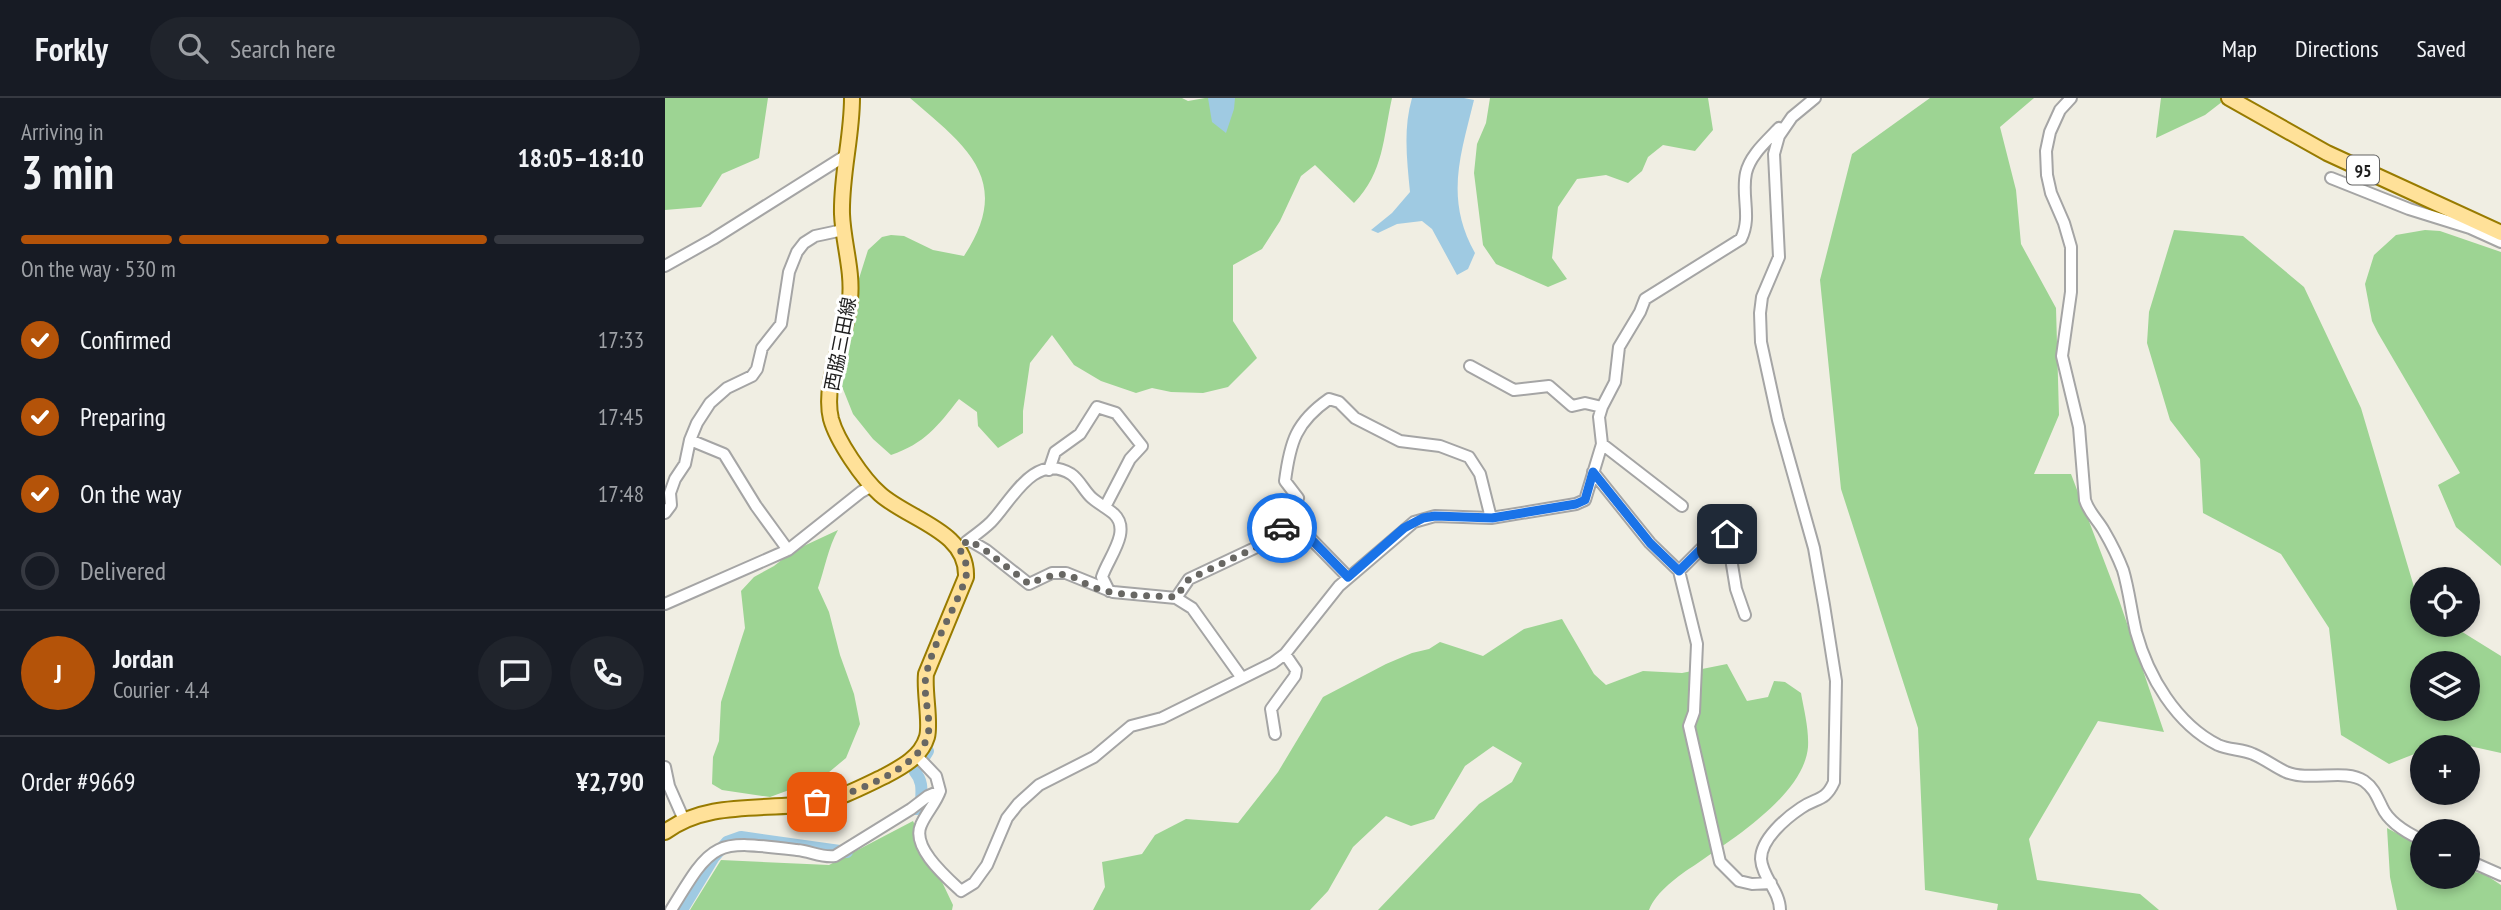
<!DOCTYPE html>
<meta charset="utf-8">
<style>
body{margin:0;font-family:"PT Sans Narrow","Noto Sans JP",sans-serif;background:#20242c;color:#f1f3f6;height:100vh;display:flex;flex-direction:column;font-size:26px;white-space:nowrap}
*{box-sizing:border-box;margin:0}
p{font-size:23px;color:#9ea1a6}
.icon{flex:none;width:38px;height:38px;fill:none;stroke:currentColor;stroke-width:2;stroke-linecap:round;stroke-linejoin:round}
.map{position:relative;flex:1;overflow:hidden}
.sheet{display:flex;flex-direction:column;background:#171b24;width:665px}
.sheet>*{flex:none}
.controls{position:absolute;left:1745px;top:469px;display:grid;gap:14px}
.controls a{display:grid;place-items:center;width:70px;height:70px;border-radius:50%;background:#171b24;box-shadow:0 4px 10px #0003;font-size:35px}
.pin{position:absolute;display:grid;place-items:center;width:60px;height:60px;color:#fff;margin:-30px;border-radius:14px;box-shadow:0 4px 10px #0006}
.courier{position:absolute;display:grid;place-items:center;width:70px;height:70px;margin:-35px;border:5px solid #1a73e8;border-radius:50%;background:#fff;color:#222;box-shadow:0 2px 9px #0007}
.headline em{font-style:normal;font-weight:700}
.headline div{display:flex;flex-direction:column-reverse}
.headline{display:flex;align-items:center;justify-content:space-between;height:119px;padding:0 21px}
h1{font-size:46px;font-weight:700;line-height:52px}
.bar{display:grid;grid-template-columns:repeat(4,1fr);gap:10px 7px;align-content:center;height:84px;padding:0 21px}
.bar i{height:9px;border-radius:5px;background:#363941}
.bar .on{background:#b45309}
.bar p{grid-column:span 4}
.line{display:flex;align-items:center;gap:18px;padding:0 21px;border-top:2px solid #363941}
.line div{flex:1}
.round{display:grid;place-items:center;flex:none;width:74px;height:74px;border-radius:37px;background:#20242c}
ol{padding:0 21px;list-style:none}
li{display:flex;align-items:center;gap:21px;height:77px}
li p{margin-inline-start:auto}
li .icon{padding:7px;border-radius:50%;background:#b45309;color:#fff;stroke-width:4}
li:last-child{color:#9ea1a6}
li i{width:38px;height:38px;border:4px solid #363941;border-radius:50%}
header{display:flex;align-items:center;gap:42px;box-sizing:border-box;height:98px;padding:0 35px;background:#171b24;border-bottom:2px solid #363941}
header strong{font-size:33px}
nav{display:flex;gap:38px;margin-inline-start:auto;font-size:24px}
.search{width:490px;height:63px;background:#20242c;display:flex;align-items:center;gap:18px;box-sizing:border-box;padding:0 24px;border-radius:38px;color:#9ea1a6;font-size:26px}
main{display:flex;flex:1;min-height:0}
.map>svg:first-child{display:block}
.forest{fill:#9dd493;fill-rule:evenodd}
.water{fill:#9fcae2}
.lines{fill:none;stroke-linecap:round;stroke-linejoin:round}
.river{stroke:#9fcae2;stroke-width:12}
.minor-casing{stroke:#a5a5a5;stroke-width:14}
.major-casing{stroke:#987b00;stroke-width:18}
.minor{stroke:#fff;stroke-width:10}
.major{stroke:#ffe199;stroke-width:14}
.done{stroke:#686763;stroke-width:7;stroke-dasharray:0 12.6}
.route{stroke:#1a73e8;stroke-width:9}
.labels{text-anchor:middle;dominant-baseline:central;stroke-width:6;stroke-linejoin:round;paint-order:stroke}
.shield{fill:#fff;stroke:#626262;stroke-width:2}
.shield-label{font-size:18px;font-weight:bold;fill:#1e1e1e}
.street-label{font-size:19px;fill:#1e1e1e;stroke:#fff}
</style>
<header>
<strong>Forkly</strong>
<div class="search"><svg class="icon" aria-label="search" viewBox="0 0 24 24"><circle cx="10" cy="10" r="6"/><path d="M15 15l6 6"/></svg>Search here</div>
<nav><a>Map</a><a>Directions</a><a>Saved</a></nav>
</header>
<main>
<section class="sheet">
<div class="headline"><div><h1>3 min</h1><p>Arriving in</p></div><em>18:05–18:10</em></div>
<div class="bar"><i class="on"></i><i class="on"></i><i class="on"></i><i></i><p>On the way · 530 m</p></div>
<ol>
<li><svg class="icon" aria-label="check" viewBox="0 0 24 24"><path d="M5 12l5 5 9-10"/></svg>Confirmed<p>17:33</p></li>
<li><svg class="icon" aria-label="check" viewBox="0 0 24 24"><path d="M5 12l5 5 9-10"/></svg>Preparing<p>17:45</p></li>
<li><svg class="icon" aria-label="check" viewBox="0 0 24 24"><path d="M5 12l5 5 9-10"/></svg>On the way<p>17:48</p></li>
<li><i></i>Delivered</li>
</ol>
<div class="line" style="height:126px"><b class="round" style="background:#b45309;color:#fff">J</b><div><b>Jordan</b><p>Courier · 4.4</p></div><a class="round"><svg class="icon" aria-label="chat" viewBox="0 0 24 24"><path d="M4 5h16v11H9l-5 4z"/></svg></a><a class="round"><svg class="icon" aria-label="phone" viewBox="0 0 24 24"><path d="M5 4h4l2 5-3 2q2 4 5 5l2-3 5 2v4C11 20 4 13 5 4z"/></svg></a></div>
<div class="line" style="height:91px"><div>Order #9669</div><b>¥2,790</b></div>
</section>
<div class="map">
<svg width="1836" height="812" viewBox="0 0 1836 812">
<rect width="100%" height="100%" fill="#f0eee3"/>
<path class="forest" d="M0 0H103L94 60 57 76 36 109 0 112Z
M245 0H517L523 3 540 0H727C718 40 719 74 689 105L650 67 636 78 615 123 597 151 568 167V223L592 260 563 289 538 295 506 294 487 290 471 295 436 283 409 267 387 237 365 265 358 313V335L333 350 313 328 312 314 294 301C272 329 260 345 226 357L208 341 188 316 176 286 174 261 191 190 203 152 217 139 226 137 239 138 268 152 299 158C349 82 301 48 245 0Z
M825 0H1043L1048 32 1030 53 998 47 983 59 977 73 963 85 941 77 912 81 893 109 887 160 902 181 883 189 831 166 818 147 809 75 812 46 821 25Z
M1265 0H1369L1335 29 1351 92 1356 146 1391 210 1394 317 1369 376H1406L1454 502 1499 634 1433 623 1364 741 1372 782 1475 796 1494 812H1332L1333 806 1260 792 1253 630 1176 391 1155 182 1187 56Z
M1496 0H1562L1540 17 1491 40Z
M1509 132 1578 138 1639 189 1696 310 1752 499 1757 503V527H1786L1836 558V655L1782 643 1767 649H1757V653L1724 666 1676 637 1664 530 1616 456 1538 415 1535 361 1505 322 1482 245 1484 214ZM1757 565H1802V611H1757Z
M1760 132 1775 133 1836 154V468L1791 429 1773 387 1795 375 1713 235 1707 223 1700 186 1709 157 1731 137Z
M173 432C163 450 160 470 153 490L164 514 175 557 189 596 195 626 181 660 157 680 105 699 57 692 47 686 48 659 54 643 56 604 80 530 76 493 89 479 109 468 128 453Z
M897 521 929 576 941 587 978 573 1017 575 1062 566 1082 603 1103 599 1109 583 1120 584 1136 595C1139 612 1144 631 1143 649 1139 697 1066 742 1030 767 1014 777 991 794 984 812H713L814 706 847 684 857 665 828 648 800 668 769 721 746 728 721 718 688 749 663 793 645 812H428L440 789 437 764 477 756 490 737 521 721 573 725 613 674 658 599 721 566 747 555 764 551 775 544 818 558 859 531Z
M248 723 288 807 287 812H25L56 762 164 767Z
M1722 730 1757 749V779H1802L1803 772 1821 777 1836 787V812H1732L1725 779Z"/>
<path class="water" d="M543 0H570L569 11 561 35 547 24Z
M747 0H799L809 2C795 59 780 101 810 155L803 171 792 177 767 131 757 123 732 126 713 135 706 132 727 115 745 94C742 62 738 31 747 0Z"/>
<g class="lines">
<path class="river" d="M251 711 256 708C256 695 259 684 250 674L263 653
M17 812 49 759 62 744 76 739 182 754"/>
<g class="minor-casing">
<path id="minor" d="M1406 0 1395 12 1385 34 1381 53 1382 77 1386 95 1399 125 1406 149V194L1397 258 1414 329 1420 402C1424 415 1433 422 1439 433 1446 445 1453 459 1458 472 1464 492 1466 513 1471 534 1483 578 1511 626 1553 647 1564 652 1577 651 1588 656 1600 661 1610 669 1621 674 1645 684 1680 670 1699 683 1709 690 1712 699 1717 709 1724 725 1742 735 1757 742
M1666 80 1744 111 1805 130 1836 144
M0 168 48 141 183 56
M805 268 849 292 884 288 907 308 920 305 937 309
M25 342 59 356 91 408 123 452
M937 346 1017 408
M384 372 390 354 415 336 432 309 451 315 477 348 465 361 440 409
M928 374 985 445 1014 473 1032 546 1029 614 1024 628 1055 764 1074 783 1087 786 1106 785
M0 415 6 407 5 395 10 381 20 366 25 342 32 325 45 305 62 290 87 278 92 271 97 250 116 226 124 174 132 154 139 145 150 138 178 132
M613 428 645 440 683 479
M304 442 321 452 364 486 387 475H401L448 494 511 500 527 510 577 580
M301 444C309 438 319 431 326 424 345 405 369 353 406 376 415 382 419 393 427 400 434 406 442 410 449 416 467 433 443 460 437 479L444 493
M1014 473 1057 430 1062 436 1071 491 1080 517
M511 500 524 481 594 448 613 428 633 400 620 383C625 344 631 324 664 301L674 304 690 320 735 343 775 348 804 359 815 376 826 420
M0 506 123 452 196 394 207 388
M610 636 606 611 630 578 631 572 620 556
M251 657 271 678 275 693C271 705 261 715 256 727 246 749 281 779 296 793L309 785 322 767 342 720 353 706 374 687 429 659 466 628 497 620 608 565 620 556 674 488 749 424 770 418 826 420 911 406 920 402 937 346 934 319 937 309 950 284 954 249 975 214 980 201 1076 141C1087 119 1076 98 1081 75 1085 57 1102 43 1114 30L1118 32
M0 669 4 688 19 722
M1802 762 1836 777
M6 812C49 741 49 742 132 752 145 753 157 760 170 758L246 711 263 698 275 693
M1115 812C1115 793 1097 779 1096 761 1096 741 1121 720 1136 710 1152 699 1160 704 1169 684L1171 583 1159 507 1149 450 1113 322 1096 244 1095 215 1097 199 1114 159 1109 56 1114 38 1127 19 1150 0"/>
</g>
<g class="major-casing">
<path id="major" d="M1564 0 1662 55 1836 135
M0 734C43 702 99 713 150 705 175 701 197 689 220 678 237 669 256 659 262 639 266 625 259 594 261 576L301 479C303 433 244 422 215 396 198 381 172 343 166 321 157 284 182 238 185 201 188 173 178 144 177 116 176 77 187 39 187 0"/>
</g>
<use href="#minor" class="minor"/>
<use href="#major" class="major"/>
</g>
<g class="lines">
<path class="done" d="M152 704C184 697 254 672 263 637 267 619 256 595 262 573 270 541 290 511 301 480L302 468 294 449 304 442 320 452 364 486C413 464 404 486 445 494 467 498 489 498 511 499L524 481 594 448 612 428 617 430"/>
<path class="route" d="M617 430 645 440 683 479 739 430 758 420 770 418 827 420 911 406 920 402 928 374 985 445 1014 473 1057 430 1062 436"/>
</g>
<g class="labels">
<rect class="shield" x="1682" y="57.5" width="32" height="29" rx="5"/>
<g class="shield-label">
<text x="1698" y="72">95</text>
</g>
<g class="street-label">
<text transform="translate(175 246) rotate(-79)">西脇三田線</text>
</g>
</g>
</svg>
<div class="controls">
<a><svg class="icon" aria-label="locate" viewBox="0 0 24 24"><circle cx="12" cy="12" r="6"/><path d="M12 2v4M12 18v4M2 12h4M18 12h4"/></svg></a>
<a><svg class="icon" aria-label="layers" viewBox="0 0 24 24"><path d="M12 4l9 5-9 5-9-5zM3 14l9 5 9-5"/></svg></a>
<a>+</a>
<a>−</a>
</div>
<div class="pin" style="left:152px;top:704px;background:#ea580c"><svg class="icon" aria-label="bag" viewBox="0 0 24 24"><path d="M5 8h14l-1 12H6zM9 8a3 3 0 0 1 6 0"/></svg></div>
<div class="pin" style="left:1062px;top:436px;background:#1f2937"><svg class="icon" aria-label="home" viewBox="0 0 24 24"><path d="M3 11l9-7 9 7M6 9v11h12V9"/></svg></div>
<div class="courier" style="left:617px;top:430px"><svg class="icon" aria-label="car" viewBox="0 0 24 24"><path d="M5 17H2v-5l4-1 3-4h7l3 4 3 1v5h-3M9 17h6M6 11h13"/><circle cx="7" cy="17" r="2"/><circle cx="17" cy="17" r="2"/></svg></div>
</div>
</main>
